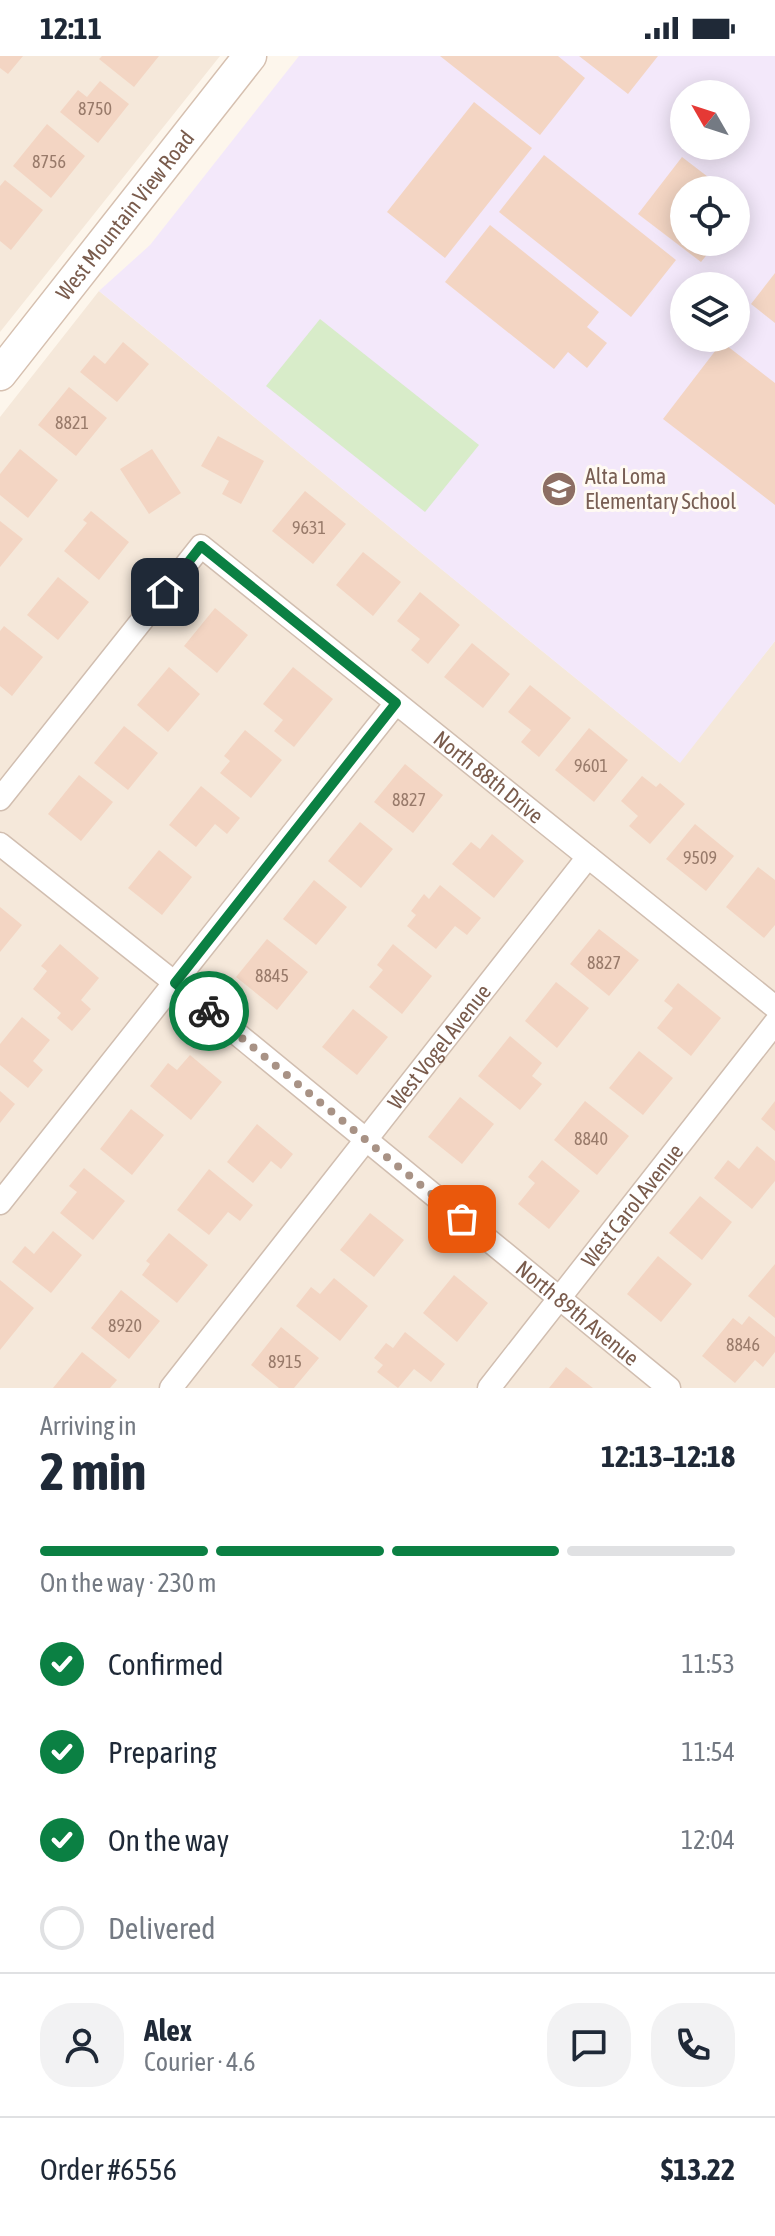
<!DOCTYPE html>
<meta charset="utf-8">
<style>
body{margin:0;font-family:"Asap Condensed",sans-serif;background:#f2f2f3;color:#1f2937;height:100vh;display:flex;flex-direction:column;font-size:30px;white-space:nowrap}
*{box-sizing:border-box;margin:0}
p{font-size:26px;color:#747a83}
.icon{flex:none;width:44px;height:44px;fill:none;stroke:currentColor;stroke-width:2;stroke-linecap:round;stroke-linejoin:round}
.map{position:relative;height:1332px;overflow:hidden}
.sheet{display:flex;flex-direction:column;background:#fff;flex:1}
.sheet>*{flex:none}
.needle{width:52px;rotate:309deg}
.fabs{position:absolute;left:670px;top:24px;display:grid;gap:16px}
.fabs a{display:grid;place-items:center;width:80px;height:80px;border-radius:50%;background:#fff;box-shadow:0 4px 20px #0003;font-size:40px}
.pin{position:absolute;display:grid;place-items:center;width:68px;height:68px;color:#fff;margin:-34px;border-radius:16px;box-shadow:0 4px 12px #0006}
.courier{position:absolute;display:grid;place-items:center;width:80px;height:80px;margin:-40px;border:6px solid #0b8043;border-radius:50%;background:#fff;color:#222;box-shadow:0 2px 10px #0007}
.overview em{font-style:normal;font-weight:700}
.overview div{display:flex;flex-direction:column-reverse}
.overview{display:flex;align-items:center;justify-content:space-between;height:136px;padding:0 40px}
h1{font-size:52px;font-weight:700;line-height:60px}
.bar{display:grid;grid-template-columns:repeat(4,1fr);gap:12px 8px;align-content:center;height:96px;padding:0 40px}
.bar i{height:10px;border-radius:6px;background:#e0e1e3}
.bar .selected{background:#0b8043}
.bar p{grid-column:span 4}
.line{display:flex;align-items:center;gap:20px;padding:0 40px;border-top:2px solid #e0e1e3}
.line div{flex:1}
.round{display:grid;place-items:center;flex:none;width:84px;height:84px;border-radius:32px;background:#f2f2f3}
ol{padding:0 40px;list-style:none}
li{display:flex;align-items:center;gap:24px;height:88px}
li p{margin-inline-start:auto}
li .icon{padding:8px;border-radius:50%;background:#0b8043;color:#fff;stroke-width:4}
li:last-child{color:#747a83}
li i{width:44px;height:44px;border:4px solid #e0e1e3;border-radius:50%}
.status{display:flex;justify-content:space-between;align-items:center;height:56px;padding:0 40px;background:#fff;direction:ltr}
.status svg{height:22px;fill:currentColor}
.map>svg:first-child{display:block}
.residential{fill:#f5e8da}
.education{fill:#f3e8fa;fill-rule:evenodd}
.green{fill:#d8ecc9}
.building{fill:#f3d5c3}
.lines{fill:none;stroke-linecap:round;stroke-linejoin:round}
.street-casing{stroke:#d1beb0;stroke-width:25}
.secondary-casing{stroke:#d6c0b0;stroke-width:35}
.street{stroke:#fff;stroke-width:22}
.secondary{stroke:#fff;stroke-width:32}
.done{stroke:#a89285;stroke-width:8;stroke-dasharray:0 14.4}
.route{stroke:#0b8043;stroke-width:10}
.labels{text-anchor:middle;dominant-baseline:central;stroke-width:6;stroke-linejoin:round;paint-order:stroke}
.number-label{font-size:18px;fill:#987a6a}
.street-label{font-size:22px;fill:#7a5c4d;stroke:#fffaf3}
.education-label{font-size:22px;fill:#785e54;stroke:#fffaf3;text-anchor:start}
</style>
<div class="status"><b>12:11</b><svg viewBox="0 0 49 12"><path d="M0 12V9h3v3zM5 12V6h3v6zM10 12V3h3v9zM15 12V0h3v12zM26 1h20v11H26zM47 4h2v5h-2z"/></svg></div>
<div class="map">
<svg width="775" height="1332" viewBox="0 0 775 1332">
<rect width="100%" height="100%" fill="#fdf6ec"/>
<path class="residential" d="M0 0H220L0 276Z
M99 235 679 706 775 585V1332H0V361Z"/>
<path class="education" d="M299 0H775V585L680 707 99 235 150 189ZM684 38H736V90H684ZM684 134H736V186H684ZM684 230H736V282H684Z"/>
<path class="green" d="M320 263 479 389 425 456 266 330Z"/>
<path class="building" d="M0 0H23L8 18 0 12Z
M102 0H159L134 31 99 3Z
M440 0H558L585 22 540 79Z
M579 0H658L628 38Z
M100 25 129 48 98 87 60 56 78 34 87 41Z
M474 46 532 92 445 202 387 156Z
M47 68 85 100 51 142 13 110Z
M544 99 676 204 631 261 499 156Z
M682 101 725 134H684V186H717L701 206 638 158Z
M5 124 43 154 11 194 0 185V130Z
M490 169 599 256 587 271 607 287 587 312 568 296 554 313 445 226Z
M775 217V267L751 248Z
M123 286 149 308 117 346 80 316 94 299 105 308Z
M722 286 775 327V449L663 363Z
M69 331 107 362 76 400 38 369Z
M218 380 264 405 241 448 222 438 229 425 201 410Z
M20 393 58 424 28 462 0 439V418Z
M152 393 181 437 149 458 120 413Z
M305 435 346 468 313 508 272 475Z
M91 455 129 486 99 524 64 495 87 467 83 464Z
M0 465 23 483 0 511Z
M363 496 401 526 373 560 336 529Z
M58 521 89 546 58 584 27 559Z
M420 536 460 569 428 608 411 594 420 583 397 565Z
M215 552 248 579 217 617 184 590Z
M4 570 43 601 12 640 0 630V575Z
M472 587 510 618 483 652 444 621Z
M169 611 200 638 168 676 137 649Z
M293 611 333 643 294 691 274 675 283 664 263 648Z
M530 629 571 662 539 701 521 686 531 674 508 656Z
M124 670 158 697 128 734 94 707Z
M589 672 628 704 594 746 555 714Z
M245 674 282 704 251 742 220 717 230 705 224 700Z
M405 708 443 739 413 777 374 746Z
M79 719 113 746 81 785 48 758Z
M642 720 656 731 660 727 685 748 650 788 629 770 638 760 621 745Z
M201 730 240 762 227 778 215 768 196 791 169 769Z
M360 766 393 793 361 832 328 805Z
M695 768 734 800 706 835 666 803Z
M492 778 524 805 494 842 452 808 471 786 480 793Z
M159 794 192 821 162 859 128 832Z
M758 811 775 824V869L764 882 726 851Z
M314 824 347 851 316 889 283 863Z
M440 829 481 862 467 879 455 870 436 893 407 870 416 859 411 855 424 838 429 843Z
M0 851 22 869 0 896Z
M599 873 639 904 609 940 570 908Z
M267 883 308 916 277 954 236 921Z
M60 888 99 922 81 944 91 953 72 975 57 962 61 957 33 933 47 915 41 910Z
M393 888 432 920 402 958 369 931 383 914 377 909Z
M556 926 589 952 557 992 525 965Z
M678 927 721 962 691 1000 657 972 673 952 664 945Z
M353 953 388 981 357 1019 322 991Z
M22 961 50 984 33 1005 43 1014 28 1032 0 1009V988Z
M510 980 542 1007 532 1020 542 1028 520 1054 478 1020Z
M639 995 673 1022 643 1059 609 1032Z
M190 999 222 1026 191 1064 150 1030 168 1007 177 1014Z
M0 1035 15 1048 0 1067Z
M460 1041 494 1068 462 1108 428 1081Z
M585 1045 629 1080 597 1119 554 1084Z
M775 1045V1075L761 1063Z
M131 1053 164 1079 132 1119 100 1093Z
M257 1068 293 1098 281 1113 271 1105 253 1127 227 1106Z
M757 1090 775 1105V1125L752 1153 714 1122 728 1104 739 1113Z
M542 1104 580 1135 549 1173 518 1148 535 1127 528 1121Z
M84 1112 125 1145 93 1184 60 1157 77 1136 69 1130Z
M209 1113 253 1149 240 1165 228 1156 209 1179 177 1154Z
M700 1140 732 1166 702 1204 669 1177Z
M370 1157 404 1184 374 1221 340 1194Z
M53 1175 82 1199 51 1237 12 1206 25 1190 34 1198Z
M169 1177 208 1209 177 1247 142 1219 150 1208 146 1205Z
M658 1200 692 1228 661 1266 627 1238Z
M775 1208V1262L748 1240Z
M454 1219 488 1247 457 1286 423 1257Z
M334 1222 368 1250 340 1285 296 1250 311 1231 320 1238Z
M0 1224 34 1252 0 1294Z
M121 1234 160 1265 129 1303 91 1272Z
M749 1260 775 1281V1296L763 1311 755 1304 735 1327 702 1300 733 1262 742 1269Z
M281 1271 319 1302 294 1332H279L251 1309Z
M405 1276 445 1308 431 1326 414 1313 398 1332 377 1316 383 1309 374 1302 386 1287 393 1292Z
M82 1296 117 1324 110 1332H53Z
M566 1311 593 1332H549Z"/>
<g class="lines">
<g class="street-casing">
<g id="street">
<path id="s1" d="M0 743 201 490 775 951"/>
<path id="s2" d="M0 788 175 927 669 1332"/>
<path d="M0 1147 396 647"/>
<path id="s3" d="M171 1332 588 801"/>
<path id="s4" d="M489 1332 775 967"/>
</g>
</g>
<g class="secondary-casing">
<g id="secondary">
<path id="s5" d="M0 318 250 0"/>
</g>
</g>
<use href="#street" class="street"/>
<use href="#secondary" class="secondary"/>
</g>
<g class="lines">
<path class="done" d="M209 955 462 1163"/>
<path class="route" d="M165 536 201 490 396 647 175 927 209 955"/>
</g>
<defs>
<g id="school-disc" transform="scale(1.8)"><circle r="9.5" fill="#8d6e63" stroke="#fffaf3"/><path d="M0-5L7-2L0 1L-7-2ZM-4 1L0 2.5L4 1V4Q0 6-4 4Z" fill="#fff"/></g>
</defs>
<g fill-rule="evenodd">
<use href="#school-disc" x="559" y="433"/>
</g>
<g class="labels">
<g class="number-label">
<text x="95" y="52">8750</text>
<text x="49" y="105">8756</text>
<text x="72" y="366">8821</text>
<text x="309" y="471">9631</text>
<text x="591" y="709">9601</text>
<text x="409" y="743">8827</text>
<text x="700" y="801">9509</text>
<text x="604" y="906">8827</text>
<text x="272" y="919">8845</text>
<text x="591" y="1082">8840</text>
<text x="125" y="1269">8920</text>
<text x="743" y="1288">8846</text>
<text x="285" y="1305">8915</text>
</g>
<g class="street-label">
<text stroke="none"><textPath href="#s5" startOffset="202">West Mountain View Road</textPath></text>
<text stroke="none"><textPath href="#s1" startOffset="692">North 88th Drive</textPath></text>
<text stroke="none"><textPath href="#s3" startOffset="434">West Vogel Avenue</textPath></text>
<text stroke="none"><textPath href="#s4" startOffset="232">West Carol Avenue</textPath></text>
<text stroke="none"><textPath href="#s2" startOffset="744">North 89th Avenue</textPath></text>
</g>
<g class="education-label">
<text x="585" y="420">Alta Loma<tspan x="585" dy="25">Elementary School</tspan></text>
</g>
</g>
</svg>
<div class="fabs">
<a><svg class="needle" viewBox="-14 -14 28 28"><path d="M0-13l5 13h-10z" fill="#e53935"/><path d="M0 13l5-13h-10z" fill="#747a83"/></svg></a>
<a><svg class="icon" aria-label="locate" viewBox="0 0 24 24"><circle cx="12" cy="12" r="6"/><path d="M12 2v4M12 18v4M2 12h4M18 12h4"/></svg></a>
<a><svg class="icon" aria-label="layers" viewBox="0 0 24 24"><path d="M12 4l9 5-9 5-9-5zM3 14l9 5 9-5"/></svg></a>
</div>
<div class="pin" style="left:462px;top:1163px;background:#ea580c"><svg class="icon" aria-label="bag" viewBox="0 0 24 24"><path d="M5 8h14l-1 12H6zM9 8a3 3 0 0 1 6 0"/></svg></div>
<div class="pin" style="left:165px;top:536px;background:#1f2937"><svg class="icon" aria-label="home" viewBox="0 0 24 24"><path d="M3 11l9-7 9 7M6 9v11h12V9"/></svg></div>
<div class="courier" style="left:209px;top:955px"><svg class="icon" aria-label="bike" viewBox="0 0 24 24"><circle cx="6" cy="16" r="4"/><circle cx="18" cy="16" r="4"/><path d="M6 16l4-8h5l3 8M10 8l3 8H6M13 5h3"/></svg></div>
</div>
<section class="sheet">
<div class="overview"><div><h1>2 min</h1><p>Arriving in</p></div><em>12:13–12:18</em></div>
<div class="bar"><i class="selected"></i><i class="selected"></i><i class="selected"></i><i></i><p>On the way · 230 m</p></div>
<ol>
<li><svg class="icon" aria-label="check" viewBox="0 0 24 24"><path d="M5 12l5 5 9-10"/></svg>Confirmed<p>11:53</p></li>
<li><svg class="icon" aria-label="check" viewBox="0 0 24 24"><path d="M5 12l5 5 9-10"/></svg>Preparing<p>11:54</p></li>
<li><svg class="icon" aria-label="check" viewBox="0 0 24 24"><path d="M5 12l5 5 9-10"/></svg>On the way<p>12:04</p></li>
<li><i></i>Delivered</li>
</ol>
<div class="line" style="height:144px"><a class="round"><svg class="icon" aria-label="person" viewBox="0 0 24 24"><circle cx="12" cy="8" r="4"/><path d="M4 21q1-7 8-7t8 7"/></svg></a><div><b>Alex</b><p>Courier · 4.6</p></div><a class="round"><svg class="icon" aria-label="chat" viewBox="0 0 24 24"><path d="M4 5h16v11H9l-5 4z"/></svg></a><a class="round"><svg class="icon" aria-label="phone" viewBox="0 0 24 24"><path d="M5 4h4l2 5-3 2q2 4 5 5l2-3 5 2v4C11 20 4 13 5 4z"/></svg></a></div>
<div class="line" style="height:104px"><div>Order #6556</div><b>$13.22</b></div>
</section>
